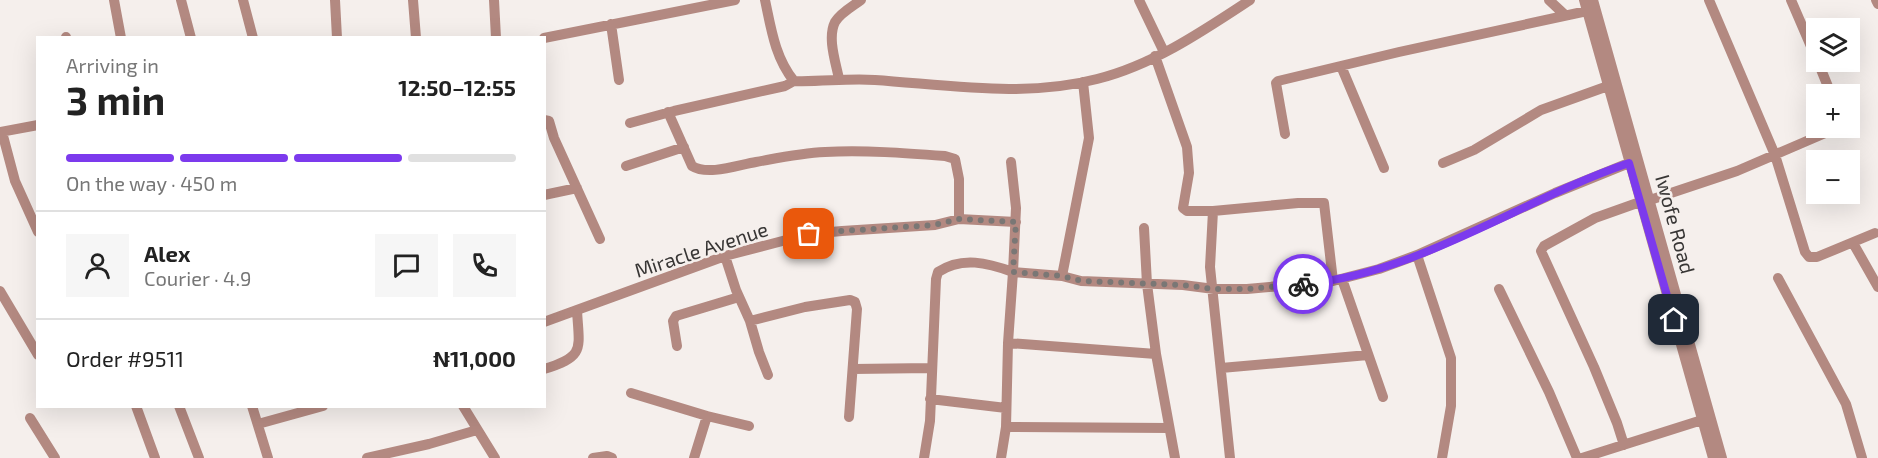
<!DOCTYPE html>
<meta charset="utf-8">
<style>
body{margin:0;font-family:"Exo 2",sans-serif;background:#f6f6f6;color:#222;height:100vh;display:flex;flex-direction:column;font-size:22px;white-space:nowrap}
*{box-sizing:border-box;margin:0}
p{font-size:20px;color:#767676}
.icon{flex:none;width:33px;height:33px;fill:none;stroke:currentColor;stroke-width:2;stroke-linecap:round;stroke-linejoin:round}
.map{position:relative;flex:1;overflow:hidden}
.drawer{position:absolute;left:36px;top:36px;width:510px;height:372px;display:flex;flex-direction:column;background:#fff;border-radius:0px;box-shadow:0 6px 24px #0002}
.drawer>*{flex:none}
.buttons{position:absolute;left:1806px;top:18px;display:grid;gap:12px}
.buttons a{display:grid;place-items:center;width:54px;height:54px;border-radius:0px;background:#fff;box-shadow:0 6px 24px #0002;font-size:30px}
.pin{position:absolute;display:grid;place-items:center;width:51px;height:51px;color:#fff;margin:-26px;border-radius:12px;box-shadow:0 3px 9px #0006}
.courier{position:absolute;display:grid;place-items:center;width:60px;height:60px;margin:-30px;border:4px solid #7c3aed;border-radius:50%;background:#fff;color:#222;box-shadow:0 2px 8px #0007}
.summary em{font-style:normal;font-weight:700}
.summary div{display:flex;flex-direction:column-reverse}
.summary{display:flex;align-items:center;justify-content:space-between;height:102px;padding:0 30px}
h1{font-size:39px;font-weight:700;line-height:45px}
.bar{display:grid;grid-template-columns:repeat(4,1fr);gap:9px 6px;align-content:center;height:72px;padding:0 30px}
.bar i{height:8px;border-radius:4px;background:#e0e0e0}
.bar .on{background:#7c3aed}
.bar p{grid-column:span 4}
.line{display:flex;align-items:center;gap:15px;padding:0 30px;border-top:2px solid #e0e0e0}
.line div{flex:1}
.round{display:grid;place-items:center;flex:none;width:63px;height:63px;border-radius:0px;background:#f6f6f6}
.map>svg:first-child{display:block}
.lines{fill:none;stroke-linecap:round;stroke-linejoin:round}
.minor{stroke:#b38981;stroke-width:10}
.done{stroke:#7a7775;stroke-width:6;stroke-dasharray:0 10.8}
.route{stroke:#7c3aed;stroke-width:8}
.labels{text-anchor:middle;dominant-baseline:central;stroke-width:5;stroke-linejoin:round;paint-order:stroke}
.street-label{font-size:20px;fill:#383635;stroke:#f5efec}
</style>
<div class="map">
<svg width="1878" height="458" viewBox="0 0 1878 458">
<rect width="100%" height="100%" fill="#f5efec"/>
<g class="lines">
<path class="minor" d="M114 0 121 38
M181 0 191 38
M243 0 253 38
M335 0 337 38
M413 0 416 38
M494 0 496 38
M765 0C771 28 775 58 794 81 821 82 848 78 875 80 949 85 1025 98 1097 79 1153 65 1203 31 1250 0
M1139 0 1164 52
M1549 0 1565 15
M1584 0 1713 458
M1593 0 1722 458
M1709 0 1775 155 1805 252 1809 257H1817L1875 233
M1791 0 1816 58
M1876 0 1878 4
M611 24 619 80
M66 37V38
M544 38 735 0
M1155 56 1187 147 1189 173 1183 208 1187 211H1213L1298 203H1324L1333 281
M1818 62 1831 94
M1341 66 1384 168
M839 79C836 63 827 38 835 22 840 13 853 6 861 0
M668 112 692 166C708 176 738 165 756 162 778 158 801 153 825 152 865 150 905 153 945 156L955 159 959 179V219
M544 120 549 121 554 138 600 239
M630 123 674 111 785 86 794 81
M0 132 38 125
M2 132 15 181 38 232
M1285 134 1276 83 1278 81 1399 52 1587 11
M1443 163 1474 150 1541 110 1608 86
M626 166 684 147
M544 195 577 188
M1650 200 1737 171 1837 128
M1213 211 1210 267 1230 458
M1144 228 1147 284 1156 354 1175 458
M1853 243 1878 287
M1417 255 1451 358V406L1442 458
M725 256 736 290 750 321 759 352 768 375
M1062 276 1081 281 1183 285 1214 289H1247L1333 281 1379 269 1417 255 1555 193 1629 163
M1778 278 1846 404 1862 458
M1342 279 1383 397
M1499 289 1549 392 1577 458
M0 291 38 355
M750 321 805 307 850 300 855 302 857 309 849 417
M544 322 725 256 809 234 842 231 935 225 959 219 1016 222
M1008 343 1156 354
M677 346 673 321 676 316 739 297
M1221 368 1368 355
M544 369C586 356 579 349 577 310
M853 369 931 368
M631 393 707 416 694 458
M930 399 1006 408
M136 406 155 458
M179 406 199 458
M252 406 268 458
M463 406 495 458
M707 416 749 426
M30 418 55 458
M258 424 323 406
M1006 427 1169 428
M1624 445 1617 423 1594 367 1541 251 1544 246 1595 218 1640 202
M367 458 429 444 477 430
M593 458 607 456 612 458
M924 458 930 421 936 279 938 272C962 256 988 263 1013 272L1016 208 1011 162
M1001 458 1006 427 1008 343 1013 272 1062 276 1089 138 1083 82
M1582 458 1702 420"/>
</g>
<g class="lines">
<path class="done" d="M809 234 842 231 934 225 959 219 1016 222 1013 272 1062 276 1082 281 1183 285 1214 289H1247L1303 284"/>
<path class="route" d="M1303 284C1421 273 1520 200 1629 163L1674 320"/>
</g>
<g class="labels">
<g class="street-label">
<text transform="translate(1676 224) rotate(75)">Iwofe Road</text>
<text transform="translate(701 249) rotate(-18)">Miracle Avenue</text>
</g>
</g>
</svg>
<div class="buttons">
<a><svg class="icon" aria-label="layers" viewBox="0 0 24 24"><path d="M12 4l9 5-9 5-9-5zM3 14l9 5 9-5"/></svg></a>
<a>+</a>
<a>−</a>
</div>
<div class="pin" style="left:809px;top:234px;background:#ea580c"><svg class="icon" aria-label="bag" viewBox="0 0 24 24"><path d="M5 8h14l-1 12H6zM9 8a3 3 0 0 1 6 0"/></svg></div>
<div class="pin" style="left:1674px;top:320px;background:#1f2937"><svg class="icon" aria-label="home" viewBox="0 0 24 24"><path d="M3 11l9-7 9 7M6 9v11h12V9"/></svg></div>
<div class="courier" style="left:1303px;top:284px"><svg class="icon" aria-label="bike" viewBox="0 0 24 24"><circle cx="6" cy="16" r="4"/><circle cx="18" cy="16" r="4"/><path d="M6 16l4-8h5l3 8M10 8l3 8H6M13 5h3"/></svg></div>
<section class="drawer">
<div class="summary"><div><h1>3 min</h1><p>Arriving in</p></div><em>12:50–12:55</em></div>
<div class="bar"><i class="on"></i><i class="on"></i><i class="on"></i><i></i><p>On the way · 450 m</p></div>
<div class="line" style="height:108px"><a class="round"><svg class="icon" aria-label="person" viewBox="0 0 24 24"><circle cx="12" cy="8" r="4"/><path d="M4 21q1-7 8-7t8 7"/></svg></a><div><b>Alex</b><p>Courier · 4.9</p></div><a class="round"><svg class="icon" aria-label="chat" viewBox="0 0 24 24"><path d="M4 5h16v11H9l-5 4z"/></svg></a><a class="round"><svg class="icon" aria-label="phone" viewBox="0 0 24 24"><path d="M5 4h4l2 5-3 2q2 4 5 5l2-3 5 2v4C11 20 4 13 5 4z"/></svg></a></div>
<div class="line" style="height:78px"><div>Order #9511</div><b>₦11,000</b></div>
</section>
</div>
